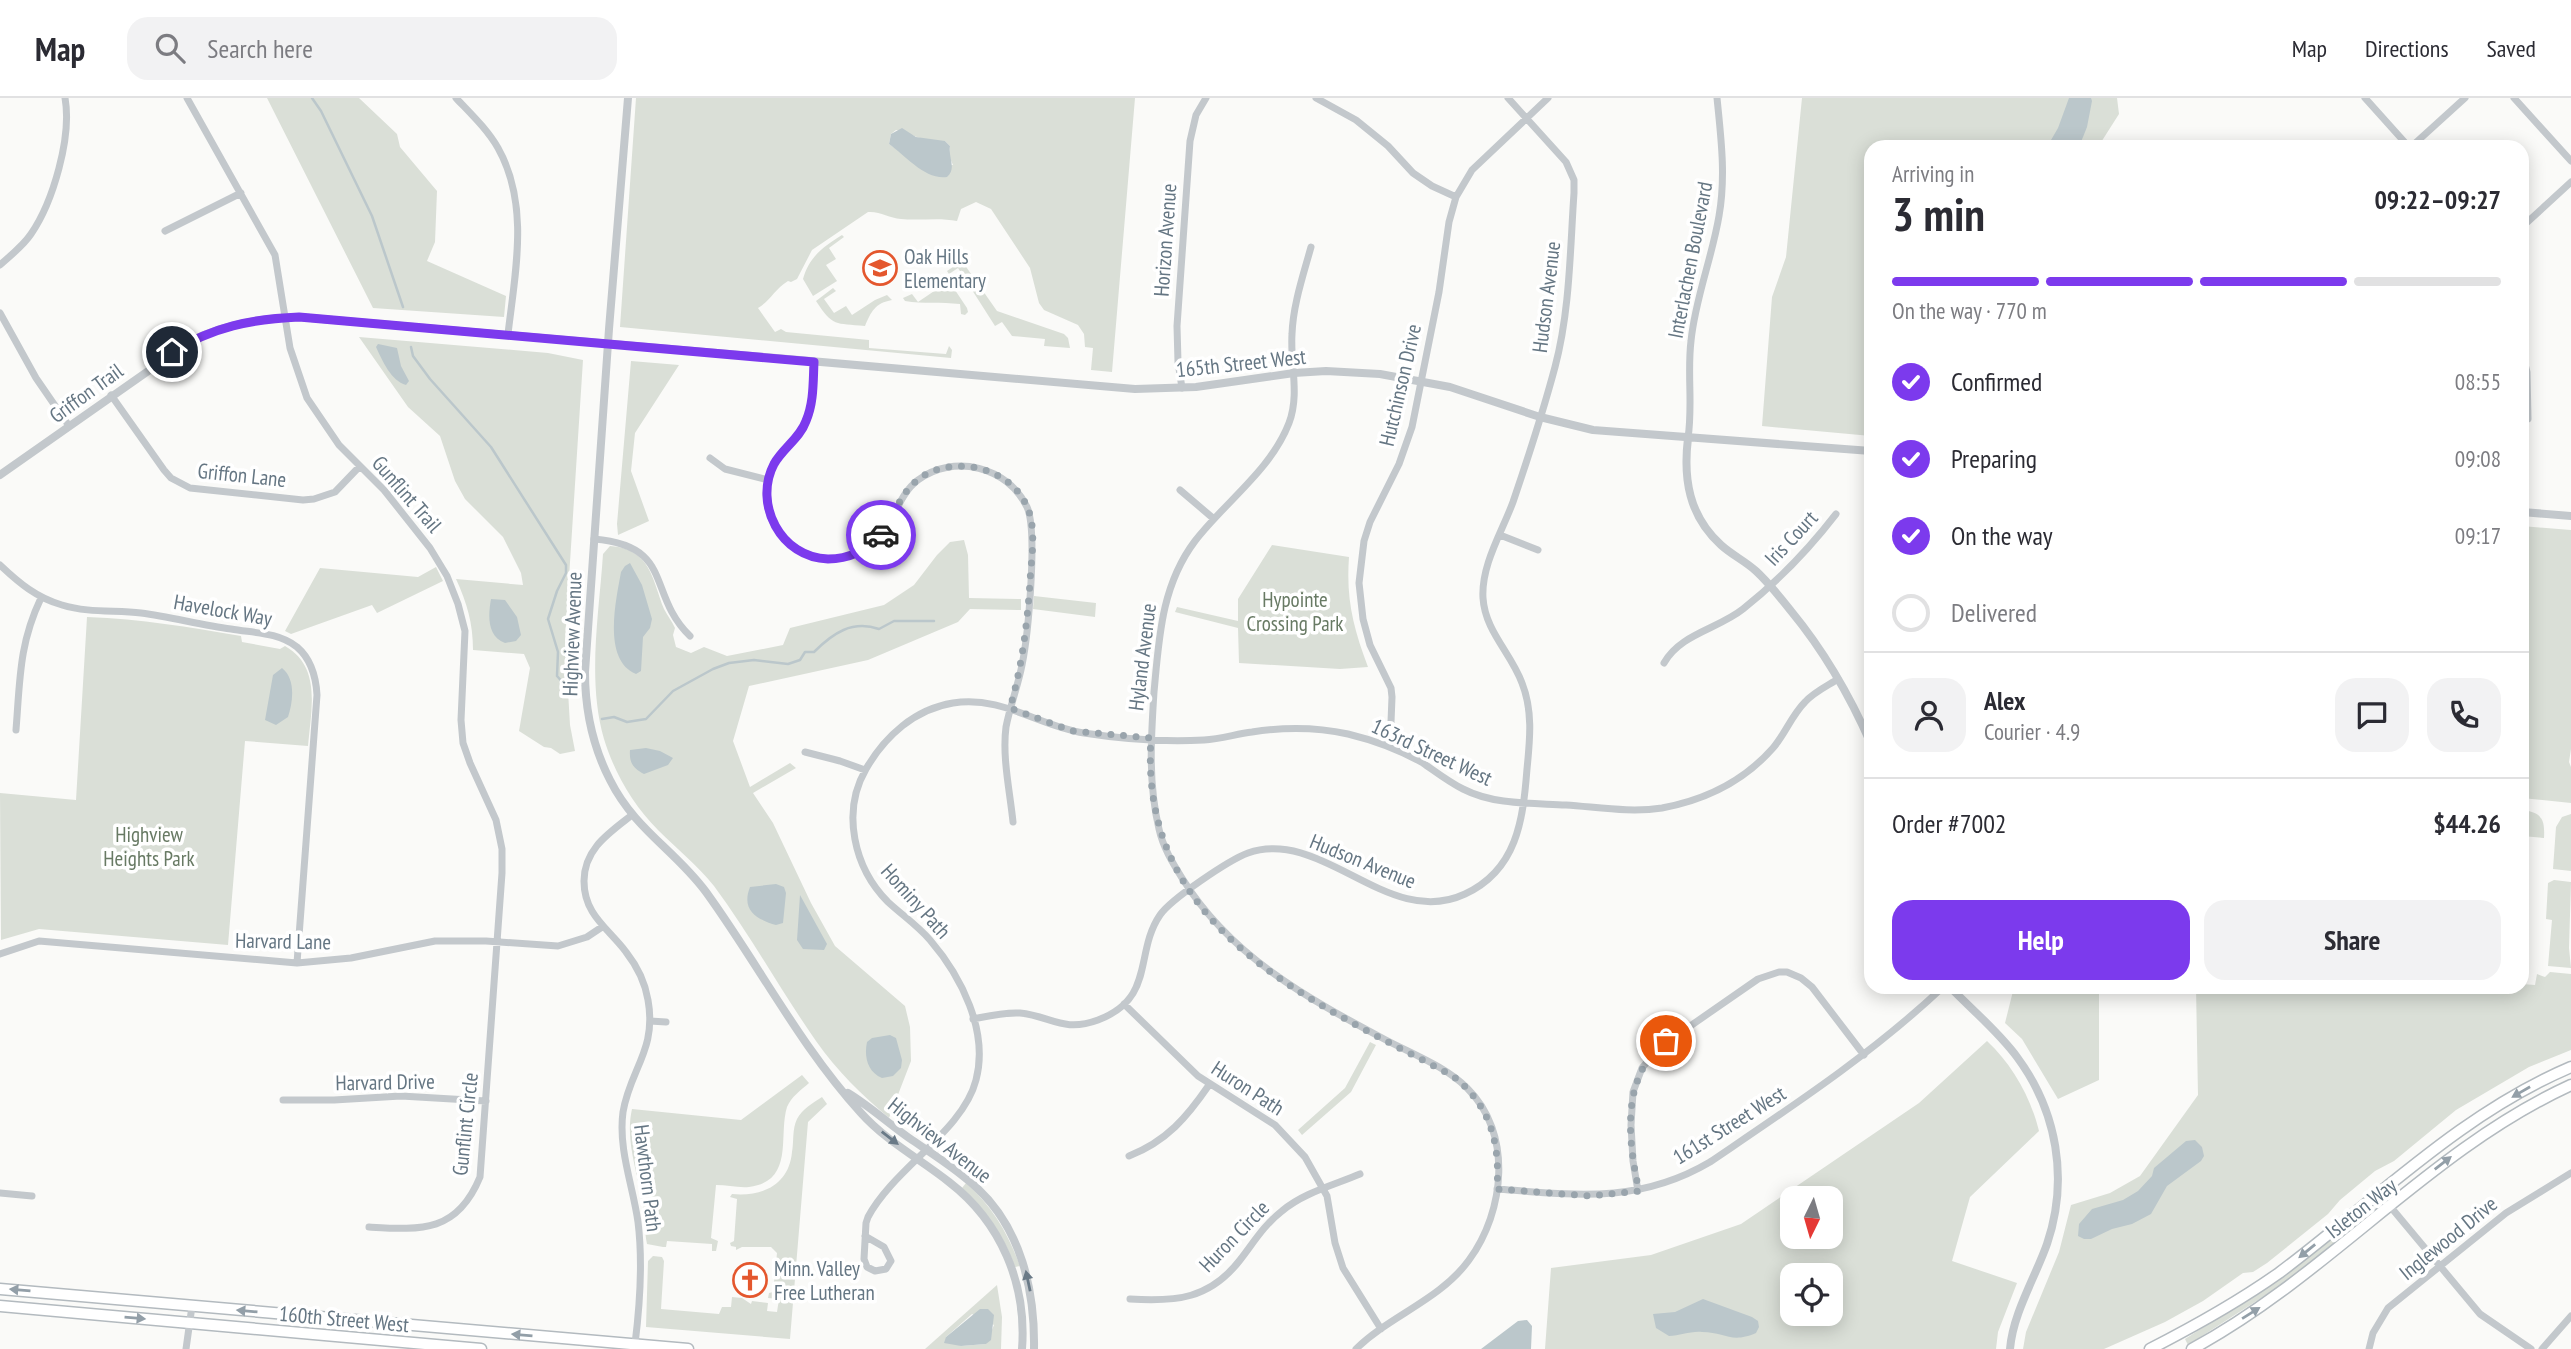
<!DOCTYPE html>
<meta charset="utf-8">
<style>
body{margin:0;font-family:"PT Sans Narrow",sans-serif;background:#f2f2f3;color:#2b2b33;height:100vh;display:flex;flex-direction:column;font-size:26px;white-space:nowrap}
*{box-sizing:border-box;margin:0}
p{font-size:23px;color:#7c7c81}
.icon{flex:none;width:38px;height:38px;fill:none;stroke:currentColor;stroke-width:2;stroke-linecap:round;stroke-linejoin:round}
.map{position:relative;flex:1;overflow:hidden}
.panel{position:absolute;left:1864px;top:42px;width:665px;height:854px;display:flex;flex-direction:column;background:#fff;border-radius:21px;box-shadow:0 4px 18px #0003}
.panel>*{flex:none}
.needle{width:46px;rotate:185deg}
.buttons{position:absolute;left:1780px;top:1088px;display:grid;gap:14px}
.buttons a{display:grid;place-items:center;width:63px;height:63px;border-radius:14px;background:#fff;box-shadow:0 4px 18px #0003;font-size:35px}
.pin{position:absolute;display:grid;place-items:center;width:60px;height:60px;color:#fff;margin:-30px;border:4px solid #fff;border-radius:50%;box-shadow:0 2px 7px #0007}
.courier{position:absolute;display:grid;place-items:center;width:70px;height:70px;margin:-35px;border:5px solid #7c3aed;border-radius:50%;background:#fff;color:#222;box-shadow:0 2px 9px #0007}
.headline em{font-style:normal;font-weight:700}
.headline div{display:flex;flex-direction:column-reverse}
.headline{display:flex;align-items:center;justify-content:space-between;height:119px;padding:0 28px}
h1{font-size:46px;font-weight:700;line-height:52px}
.bar{display:grid;grid-template-columns:repeat(4,1fr);gap:10px 7px;align-content:center;height:84px;padding:0 28px}
.bar i{height:9px;border-radius:5px;background:#e1e1e2}
.bar .selected{background:#7c3aed}
.bar p{grid-column:span 4}
.line{display:flex;align-items:center;gap:18px;padding:0 28px;border-top:2px solid #e1e1e2}
.line div{flex:1}
.round{display:grid;place-items:center;flex:none;width:74px;height:74px;border-radius:21px;background:#f2f2f3}
ol{padding:0 28px;list-style:none}
li{display:flex;align-items:center;gap:21px;height:77px}
li p{margin-inline-start:auto}
li .icon{padding:7px;border-radius:50%;background:#7c3aed;color:#fff;stroke-width:4}
li:last-child{color:#7c7c81}
li i{width:38px;height:38px;border:4px solid #e1e1e2;border-radius:50%}
.cta{display:flex;gap:14px;margin-top:auto;padding:14px 28px}
.cta a{flex:1;height:80px;border-radius:21px;background:#7c3aed;color:#fff;font-size:28px;font-weight:700;line-height:80px;text-align:center}
.cta a+a{background:#f2f2f3;color:#2b2b33}
header{display:flex;align-items:center;gap:42px;box-sizing:border-box;height:98px;padding:0 35px;background:#fff;border-bottom:2px solid #e1e1e2}
header strong{font-size:33px}
nav{display:flex;gap:38px;margin-inline-start:auto;font-size:24px}
.search{width:490px;height:63px;background:#f2f2f3;display:flex;align-items:center;gap:18px;box-sizing:border-box;padding:0 24px;border-radius:21px;color:#7c7c81;font-size:26px}
.map>svg:first-child{display:block}
.green{fill:#dadfd7;fill-rule:evenodd}
.water{fill:#bbc7cb}
.lines{fill:none;stroke-linecap:round;stroke-linejoin:round}
.stream{stroke:#bbc7cb;stroke-width:2.5}
.secondary-casing{stroke:#b3babf;stroke-width:13}
.minor{stroke:#c3c8cc;stroke-width:7}
.tertiary{stroke:#c3c8cc;stroke-width:8}
.secondary{stroke:#fff;stroke-width:10}
.oneway{fill:#939fa8}
.oneway2{fill:#6a7a87}
.done{stroke:#99a4ac;stroke-width:7;stroke-dasharray:0 12.6}
.route{stroke:#7c3aed;stroke-width:9}
.labels{text-anchor:middle;dominant-baseline:central;stroke-width:7;stroke-linejoin:round;paint-order:stroke}
.street-label{font-size:21px;fill:#657683;stroke:#fff}
.poi-label{font-size:21px;fill:#657683;stroke:#fff;text-anchor:start}
.park-label{font-size:21px;fill:#687a64;stroke:#fff}
</style>
<header>
<strong>Map</strong>
<div class="search"><svg class="icon" aria-label="search" viewBox="0 0 24 24"><circle cx="10" cy="10" r="6"/><path d="M15 15l6 6"/></svg>Search here</div>
<nav><a>Map</a><a>Directions</a><a>Saved</a></nav>
</header>
<div class="map">
<svg width="2571" height="1251" viewBox="0 0 2571 1251">
<rect width="100%" height="100%" fill="#fafaf8"/>
<path class="green" d="M267 0H359L397 36 400 49 437 93 435 144 427 163 506 198 504 219 373 210Z
M636 0H1135L1112 274 1091 272 1093 250 1085 249 1084 236 1078 227 1044 212 1039 205 1030 170 991 111 976 104 961 111 957 123C938 119 920 123 901 121 889 120 880 113 868 114L812 152 797 181 791 184 788 183C774 192 771 202 758 210L775 234 781 231 786 234 869 242V250L946 256 949 248 952 252 951 260 620 229ZM896 32C906 34 911 37 920 40 928 43 937 43 945 43L950 48 949 58 953 67 917 68 911 61 889 46 891 36Z
M1802 0H2117L2119 16 2098 49H1871V338L1762 328 1772 199 1786 159Z
M842 137 844 139 829 150 836 161 826 167 837 183 813 198 803 181C809 159 823 149 842 137Z
M962 163 997 213 1064 236 1068 240 1070 250 1044 248 1045 241 1012 238 1002 224 995 228 958 170 949 176 947 173Z
M949 183 967 210 968 214 965 217 961 216 960 206C941 204 923 206 905 203L903 200 912 196 918 204Z
M833 190 836 193 824 201 834 215 846 208 852 217 875 202 887 197 892 202C875 205 871 214 865 228 835 225 833 229 816 203Z
M359 239 548 255 583 262 565 542 570 627 575 653 560 656 551 650 544 649 519 633 530 570 524 556 473 552C473 525 467 505 456 481L523 487 521 475 503 439 465 401 455 383 440 338 408 309Z
M631 263 679 267 635 335 631 373 649 423 618 437 617 426Z
M2522 428 2571 432V651L2569 664 2571 669V705L2522 700Z
M964 442 968 457 969 500 1021 501V512L970 511 958 524 868 562 749 588 733 643 750 689 790 665 796 670 753 695 773 725 811 805 835 848 905 908 910 929 911 963 889 1020C862 997 837 973 816 943 781 893 751 838 714 788 697 767 677 751 658 732 633 707 614 674 604 641 587 582 599 517 603 456L610 448C651 451 652 481 664 511 667 517 672 523 675 530L673 537 676 549 691 555 704 549 727 558 783 547 790 530 884 507 914 487 937 457 950 444Z
M1272 447 1349 459C1346 501 1353 529 1368 569L1340 571 1239 565 1238 530 1175 514 1177 509 1238 523V501Z
M436 469 443 483 377 515 372 507 291 536 285 533 320 470 418 479Z
M1034 498 1096 505 1095 519 1033 511Z
M87 519C142 521 188 529 241 538L242 544 280 551 285 548C322 569 311 612 308 648L245 643 228 847 39 831 1 842 0 695 76 702Z
M2522 712C2542 714 2545 722 2544 740L2522 738Z
M2571 716V773L2553 771 2556 729 2562 719Z
M2554 782 2571 784 2569 850 2571 870 2548 868 2552 822 2546 821 2548 785Z
M2550 874 2571 876V952L2529 969 2456 1012 2394 1063 2375 1073 2340 1102 2328 1116 2267 1165 2253 1174 2243 1175 2203 1203 2165 1224 2104 1251H2023L2026 1234 2059 1154 2071 1107 2110 1095 2140 1078 2198 997 2196 889H2522V886L2535 887 2537 876 2545 879Z
M2014 889H2099V982L2058 1001 2022 941 2005 925Z
M1987 943C2012 966 2031 1000 2039 1033L1970 1099 1952 1163 2017 1185 1998 1234 1996 1251H1545L1551 1170 1651 1157 1741 1126 1919 1005ZM1792 1101H1830V1139H1792ZM1792 1178H1830V1216H1792Z
M1370 944 1376 947 1351 994 1302 1037 1298 1032 1345 990Z
M802 977 809 985C801 992 791 999 787 1009 778 1038 795 1083 749 1089 738 1090 727 1087 716 1087L711 1140 718 1143 716 1153H712V1146L667 1143 666 1149H663L647 1146C644 1132 645 1117 642 1103 637 1072 625 1042 632 1011L741 1022Z
M822 999 827 1006 808 1024 790 1241 646 1229 648 1163 653 1158 662 1159 664 1163 661 1211 719 1216 722 1209H731L732 1199 742 1200 751 1206 752 1203 768 1205 767 1213 777 1214 779 1201 768 1200 769 1195 773 1194 777 1155 771 1149H742L736 1152V1149L731 1148 730 1145 734 1143 737 1101 730 1099 732 1096C762 1099 789 1087 792 1054 794 1044 792 1031 797 1021 802 1011 813 1005 822 999Z
M966 1085C992 1108 1008 1135 1020 1168L1015 1169C1004 1138 987 1113 962 1090Z
M2364 1114 2368 1118 2286 1184 2188 1247 2185 1241 2279 1181Z
M997 1187 1002 1219 1001 1251H925ZM972 1216 994 1227 986 1246 961 1248 946 1239Z"/>
<path class="water" d="M2069 0H2091L2092 3 2087 29 2079 49H2047L2058 30Z
M902 30 916 39 945 43 950 48C948 60 957 70 947 79 925 82 906 58 889 46L891 36Z
M378 246 397 250 401 268 409 283 406 287C391 283 382 262 376 249Z
M630 465 642 487 652 521 650 530 643 539 641 573 636 576C602 562 616 502 621 474L625 468Z
M491 501 505 502 517 519 521 537 516 543 505 545C487 538 488 518 491 501Z
M282 570C296 581 293 604 288 619L276 627 265 622 273 577Z
M646 650 660 653 673 660 668 667 644 676C633 670 629 665 630 652Z
M776 786 784 789 786 795 783 825 776 827C756 821 741 812 750 789Z
M800 797 827 846 824 852 803 851 797 842Z
M890 937 896 940 902 962 901 970 893 978 882 980C867 974 864 958 867 944L872 940Z
M2195 1042 2202 1049 2204 1058 2201 1063 2167 1088 2151 1116 2132 1126 2112 1131 2091 1141H2084L2078 1138 2079 1126 2092 1111 2123 1102 2138 1093 2152 1078 2154 1070 2186 1043Z
M1703 1201 1752 1219 1758 1223 1759 1229 1756 1235C1731 1246 1725 1234 1702 1234 1690 1233 1680 1238 1669 1238L1656 1230 1653 1216 1675 1214Z
M980 1211H988L994 1217 991 1242 986 1246 961 1248 944 1245 946 1239Z
M1527 1222 1532 1228 1531 1251H1481L1518 1223Z"/>
<g class="lines">
<path class="stream" d="M312 0 321 13 372 118 403 209
M411 249 413 258 430 281 491 349 566 467V475L557 493 548 521 558 554 557 578 565 587
M602 621 614 619 627 624 646 621 673 593 713 571 729 565 754 562 788 566 800 562 805 554H814C833 535 852 522 879 531L894 523H934"/>
<g class="secondary-casing">
<path id="secondary" d="M0 1191 688 1251
M0 1208 481 1251
M2150 1251C2195 1228 2238 1204 2279 1175 2374 1104 2460 1016 2571 969
M2192 1251C2329 1177 2429 1052 2571 987"/>
</g>
<path class="minor" d="M187 0 275 157 290 250 307 300 339 347 384 392 430 450 447 478 458 506 465 533 461 622 463 645 470 665 496 722 502 751V775L480 1079C457 1135 421 1132 369 1129
M456 0C471 16 487 31 498 50 530 107 515 175 508 236
M1316 0 1356 22 1388 48 1413 75 1432 88 1456 99
M2365 0 2409 49
M2514 0 2571 63
M2195 49 2218 48
M2411 49 2465 0
M2522 129 2571 84
M165 133 241 95
M1311 149C1303 178 1293 207 1292 236 1290 266 1300 296 1289 325 1271 372 1225 404 1195 443 1161 488 1159 541 1154 594 1151 640 1148 685 1159 731 1163 749 1172 764 1182 780 1230 858 1307 900 1384 941 1412 956 1445 968 1467 990 1513 1035 1505 1113 1469 1162 1440 1202 1391 1217 1356 1251
M0 167C11 157 23 148 31 136 53 104 72 39 65 0
M0 215 36 280 69 328
M2522 254 2527 274 2528 321
M814 264C813 284 815 307 805 326 798 341 783 350 775 364 755 398 771 441 807 456 836 468 870 456 886 430 897 413 902 394 918 382 954 355 1008 369 1027 409 1038 433 1028 538 1022 567 1018 588 1010 608 1006 629 1002 659 1010 694 1013 724
M1182 290 1178 264 1177 228 1190 43 1196 17 1206 0
M111 297 164 372 171 380 190 390 303 402 314 401 335 394 360 368
M1688 340C1693 307 1687 275 1691 243 1695 201 1712 160 1719 118 1726 78 1721 40 1717 0
M710 360 725 371 768 382
M1180 392 1214 421
M1500 437 1538 452
M594 441C675 448 646 495 690 538
M0 467C19 485 37 500 62 507 88 515 115 512 141 515 171 519 201 527 231 531 253 535 278 534 297 549 311 561 316 579 317 597L297 865
M1664 565C1680 536 1718 531 1743 511 1777 484 1809 451 1836 416
M16 632C20 582 19 546 41 500
M1384 647 1391 624 1392 599 1391 590 1370 547 1363 521 1359 485 1364 443 1370 424 1399 366 1412 329 1439 194 1449 124 1456 99 1472 72 1548 0
M805 654 840 663 865 672
M632 717C609 735 584 751 584 783 584 817 608 830 626 854 637 868 645 884 648 902 657 952 630 971 623 1014 618 1051 633 1088 638 1124 643 1164 640 1206 635 1246
M0 856 39 843 297 865 351 860 435 843H486L558 848 587 839 602 829
M1124 906 1198 978 1275 1027 1305 1059 1327 1098 1335 1145 1343 1170 1381 1231
M973 921C988 918 1004 914 1020 915 1051 918 1063 935 1098 922 1156 900 1134 855 1160 817 1171 801 1229 762 1248 755 1323 729 1388 832 1465 796 1517 772 1523 722 1527 671 1530 641 1533 613 1522 585 1511 555 1485 533 1483 500 1481 467 1502 434 1513 404 1528 360 1543 314 1555 269 1570 213 1570 152 1574 95V82L1566 64 1508 0
M650 923 666 924
M283 1002H334L401 998 486 1003
M1129 1058C1167 1043 1187 1019 1209 987
M1497 1091C1575 1097 1639 1106 1710 1064 1791 1009 1872 956 1943 889
M1638 1093 1633 1063 1631 1027 1633 994 1642 970 1660 949 1758 881 1779 874H1787L1801 880 1812 889 1864 957
M0 1095 32 1098
M2379 1095 2480 1216 2531 1251
M865 1138 884 1149 891 1163 886 1171 875 1173 867 1169 864 1161 866 1125 868 1119C894 1070 963 1033 976 982 989 933 961 878 930 842 917 827 902 817 888 804 854 770 841 714 866 671 885 638 915 611 953 605 1001 597 1039 628 1084 635 1122 641 1166 644 1204 642 1221 641 1236 636 1252 634 1284 629 1316 629 1348 636 1373 642 1400 652 1423 665 1436 674 1449 684 1463 691 1494 707 1532 705 1566 707 1597 709 1630 715 1662 710 1705 702 1744 683 1773 650 1785 636 1792 617 1805 604 1814 594 1827 588 1838 581
M1130 1201C1176 1204 1210 1201 1240 1162 1254 1144 1264 1127 1282 1113 1303 1095 1334 1087 1360 1076
M186 1251 192 1208
M2369 1251 2373 1235 2388 1210 2506 1115 2571 1075
M2542 1251 2571 1218"/>
<path class="tertiary" d="M628 0 609 231 585 574C585 612 593 649 610 682 635 732 675 752 706 794 759 867 800 948 861 1015 886 1043 920 1061 949 1084 1001 1124 1027 1186 1022 1251
M1688 340C1683 381 1689 418 1721 447 1732 457 1745 463 1756 473 1769 485 1780 499 1791 513 1824 553 1850 598 1871 646
M0 377 191 243C225 226 261 220 299 219L1135 291 1196 289 1294 275 1326 273 1380 276 1450 289 1540 319 1593 332 1871 353
M2522 414 2571 418
M1950 889C1972 912 1998 933 2017 959 2057 1013 2069 1081 2047 1146 2035 1180 2013 1215 2010 1251
M848 995C871 1009 890 1027 912 1042 934 1057 957 1071 977 1090 1021 1131 1035 1192 1034 1251"/>
<use href="#secondary" class="secondary"/>
</g>
<defs><path id="oneway-solid" d="M-6-.8H1V-3.2L6.5 0L1 3.2V.8H-6Z" transform="scale(1.75)"/></defs>
<g class="oneway">
<use href="#oneway-solid" transform="translate(2521 994) rotate(150)"/>
<use href="#oneway-solid" transform="translate(2443 1065) rotate(-38)"/>
<use href="#oneway-solid" transform="translate(2307 1153) rotate(141)"/>
<use href="#oneway-solid" transform="translate(20 1192) rotate(-175)"/>
<use href="#oneway-solid" transform="translate(247 1213) rotate(-175)"/>
<use href="#oneway-solid" transform="translate(2251 1215) rotate(-32)"/>
<use href="#oneway-solid" transform="translate(135 1220) rotate(5)"/>
<use href="#oneway-solid" transform="translate(522 1237) rotate(-175)"/>
</g>
<g class="oneway2">
<use href="#oneway-solid" transform="translate(890 1040) rotate(38)"/>
<use href="#oneway-solid" transform="translate(1028 1183) rotate(-102)"/>
</g>
<g class="lines">
<path class="done" d="M881 437C894 419 900 394 920 380 958 354 1021 372 1031 421 1035 442 1031 463 1030 484 1027 528 1022 568 1010 610L1072 633 1151 640C1138 833 1311 902 1453 978 1491 1008 1500 1045 1497 1091L1590 1098 1639 1093C1628 1042 1620 979 1666 943"/>
<path class="route" d="M172 254C213 229 251 221 299 219L814 264C813 284 814 304 806 323 800 340 783 350 774 366 753 406 781 460 828 461 849 461 867 452 881 437"/>
</g>
<defs>
<g id="school-ring" transform="scale(1.75)"><circle r="9.5" fill="#fff" stroke="#e4572e" stroke-width="1.5"/><path d="M0-5L7-2L0 1L-7-2ZM-4 1L0 2.5L4 1V4Q0 6-4 4Z" fill="#e4572e"/></g>
<g id="church-ring" transform="scale(1.75)"><circle r="9.5" fill="#fff" stroke="#e4572e" stroke-width="1.5"/><path d="M-1.2-6h2.4v3.5h3.3v2.4h-3.3V6h-2.4V-.1h-3.3v-2.4h3.3Z" fill="#e4572e"/></g>
</defs>
<g fill-rule="evenodd">
<use href="#school-ring" x="880" y="170"/>
<use href="#church-ring" x="750" y="1182"/>
</g>
<g class="labels">
<g class="street-label">
<text transform="translate(1165 142) rotate(-86)">Horizon Avenue</text>
<text transform="translate(1690 162) rotate(-79)">Interlachen Boulevard</text>
<text transform="translate(1546 199) rotate(-83)">Hudson Avenue</text>
<text transform="translate(1241 265) rotate(-6)">165th Street West</text>
<text transform="translate(1400 287) rotate(-77)">Hutchinson Drive</text>
<text transform="translate(86 295) rotate(-36)">Griffon Trail</text>
<text transform="translate(242 377) rotate(6)">Griffon Lane</text>
<text transform="translate(407 396) rotate(49)">Gunflint Trail</text>
<text transform="translate(1791 440) rotate(-47)">Iris Court</text>
<text transform="translate(223 512) rotate(10)">Havelock Way</text>
<text transform="translate(572 536) rotate(-88)">Highview Avenue</text>
<text transform="translate(1142 559) rotate(-83)">Hyland Avenue</text>
<text transform="translate(1432 654) rotate(25)">163rd Street West</text>
<text transform="translate(1363 763) rotate(22)">Hudson Avenue</text>
<text transform="translate(916 803) rotate(48)">Hominy Path</text>
<text transform="translate(283 843) rotate(1)">Harvard Lane</text>
<text transform="translate(385 984) rotate(-1)">Harvard Drive</text>
<text transform="translate(1248 990) rotate(33)">Huron Path</text>
<text transform="translate(465 1026) rotate(-84)">Gunflint Circle</text>
<text transform="translate(1729 1027) rotate(-32)">161st Street West</text>
<text transform="translate(940 1042) rotate(38)">Highview Avenue</text>
<text transform="translate(648 1080) rotate(83)">Hawthorn Path</text>
<text transform="translate(2361 1110) rotate(-38)">Isleton Way</text>
<text transform="translate(1234 1138) rotate(-46)">Huron Circle</text>
<text transform="translate(2448 1140) rotate(-39)">Inglewood Drive</text>
<text transform="translate(344 1221) rotate(5)">160th Street West</text>
</g>
<g class="poi-label">
<text x="904" y="158">Oak Hills<tspan x="904" dy="24">Elementary</tspan></text>
<text x="774" y="1170">Minn. Valley<tspan x="774" dy="24">Free Lutheran</tspan></text>
</g>
<g class="park-label">
<text x="1295" y="501">Hypointe<tspan x="1295" dy="24">Crossing Park</tspan></text>
<text x="149" y="736">Highview<tspan x="149" dy="24">Heights Park</tspan></text>
</g>
</g>
</svg>
<div class="buttons">
<a><svg class="needle" viewBox="-14 -14 28 28"><path d="M0-13l5 13h-10z" fill="#e53935"/><path d="M0 13l5-13h-10z" fill="#7c7c81"/></svg></a>
<a><svg class="icon" aria-label="locate" viewBox="0 0 24 24"><circle cx="12" cy="12" r="6"/><path d="M12 2v4M12 18v4M2 12h4M18 12h4"/></svg></a>
</div>
<div class="pin" style="left:1666px;top:943px;background:#ea580c"><svg class="icon" aria-label="bag" viewBox="0 0 24 24"><path d="M5 8h14l-1 12H6zM9 8a3 3 0 0 1 6 0"/></svg></div>
<div class="pin" style="left:172px;top:254px;background:#1f2937"><svg class="icon" aria-label="home" viewBox="0 0 24 24"><path d="M3 11l9-7 9 7M6 9v11h12V9"/></svg></div>
<div class="courier" style="left:881px;top:437px"><svg class="icon" aria-label="car" viewBox="0 0 24 24"><path d="M5 17H2v-5l4-1 3-4h7l3 4 3 1v5h-3M9 17h6M6 11h13"/><circle cx="7" cy="17" r="2"/><circle cx="17" cy="17" r="2"/></svg></div>
<section class="panel">
<div class="headline"><div><h1>3 min</h1><p>Arriving in</p></div><em>09:22–09:27</em></div>
<div class="bar"><i class="selected"></i><i class="selected"></i><i class="selected"></i><i></i><p>On the way · 770 m</p></div>
<ol>
<li><svg class="icon" aria-label="check" viewBox="0 0 24 24"><path d="M5 12l5 5 9-10"/></svg>Confirmed<p>08:55</p></li>
<li><svg class="icon" aria-label="check" viewBox="0 0 24 24"><path d="M5 12l5 5 9-10"/></svg>Preparing<p>09:08</p></li>
<li><svg class="icon" aria-label="check" viewBox="0 0 24 24"><path d="M5 12l5 5 9-10"/></svg>On the way<p>09:17</p></li>
<li><i></i>Delivered</li>
</ol>
<div class="line" style="height:126px"><a class="round"><svg class="icon" aria-label="person" viewBox="0 0 24 24"><circle cx="12" cy="8" r="4"/><path d="M4 21q1-7 8-7t8 7"/></svg></a><div><b>Alex</b><p>Courier · 4.9</p></div><a class="round"><svg class="icon" aria-label="chat" viewBox="0 0 24 24"><path d="M4 5h16v11H9l-5 4z"/></svg></a><a class="round"><svg class="icon" aria-label="phone" viewBox="0 0 24 24"><path d="M5 4h4l2 5-3 2q2 4 5 5l2-3 5 2v4C11 20 4 13 5 4z"/></svg></a></div>
<div class="line" style="height:91px"><div>Order #7002</div><b>$44.26</b></div>
<div class="cta"><a>Help</a><a>Share</a></div>
</section>
</div>
